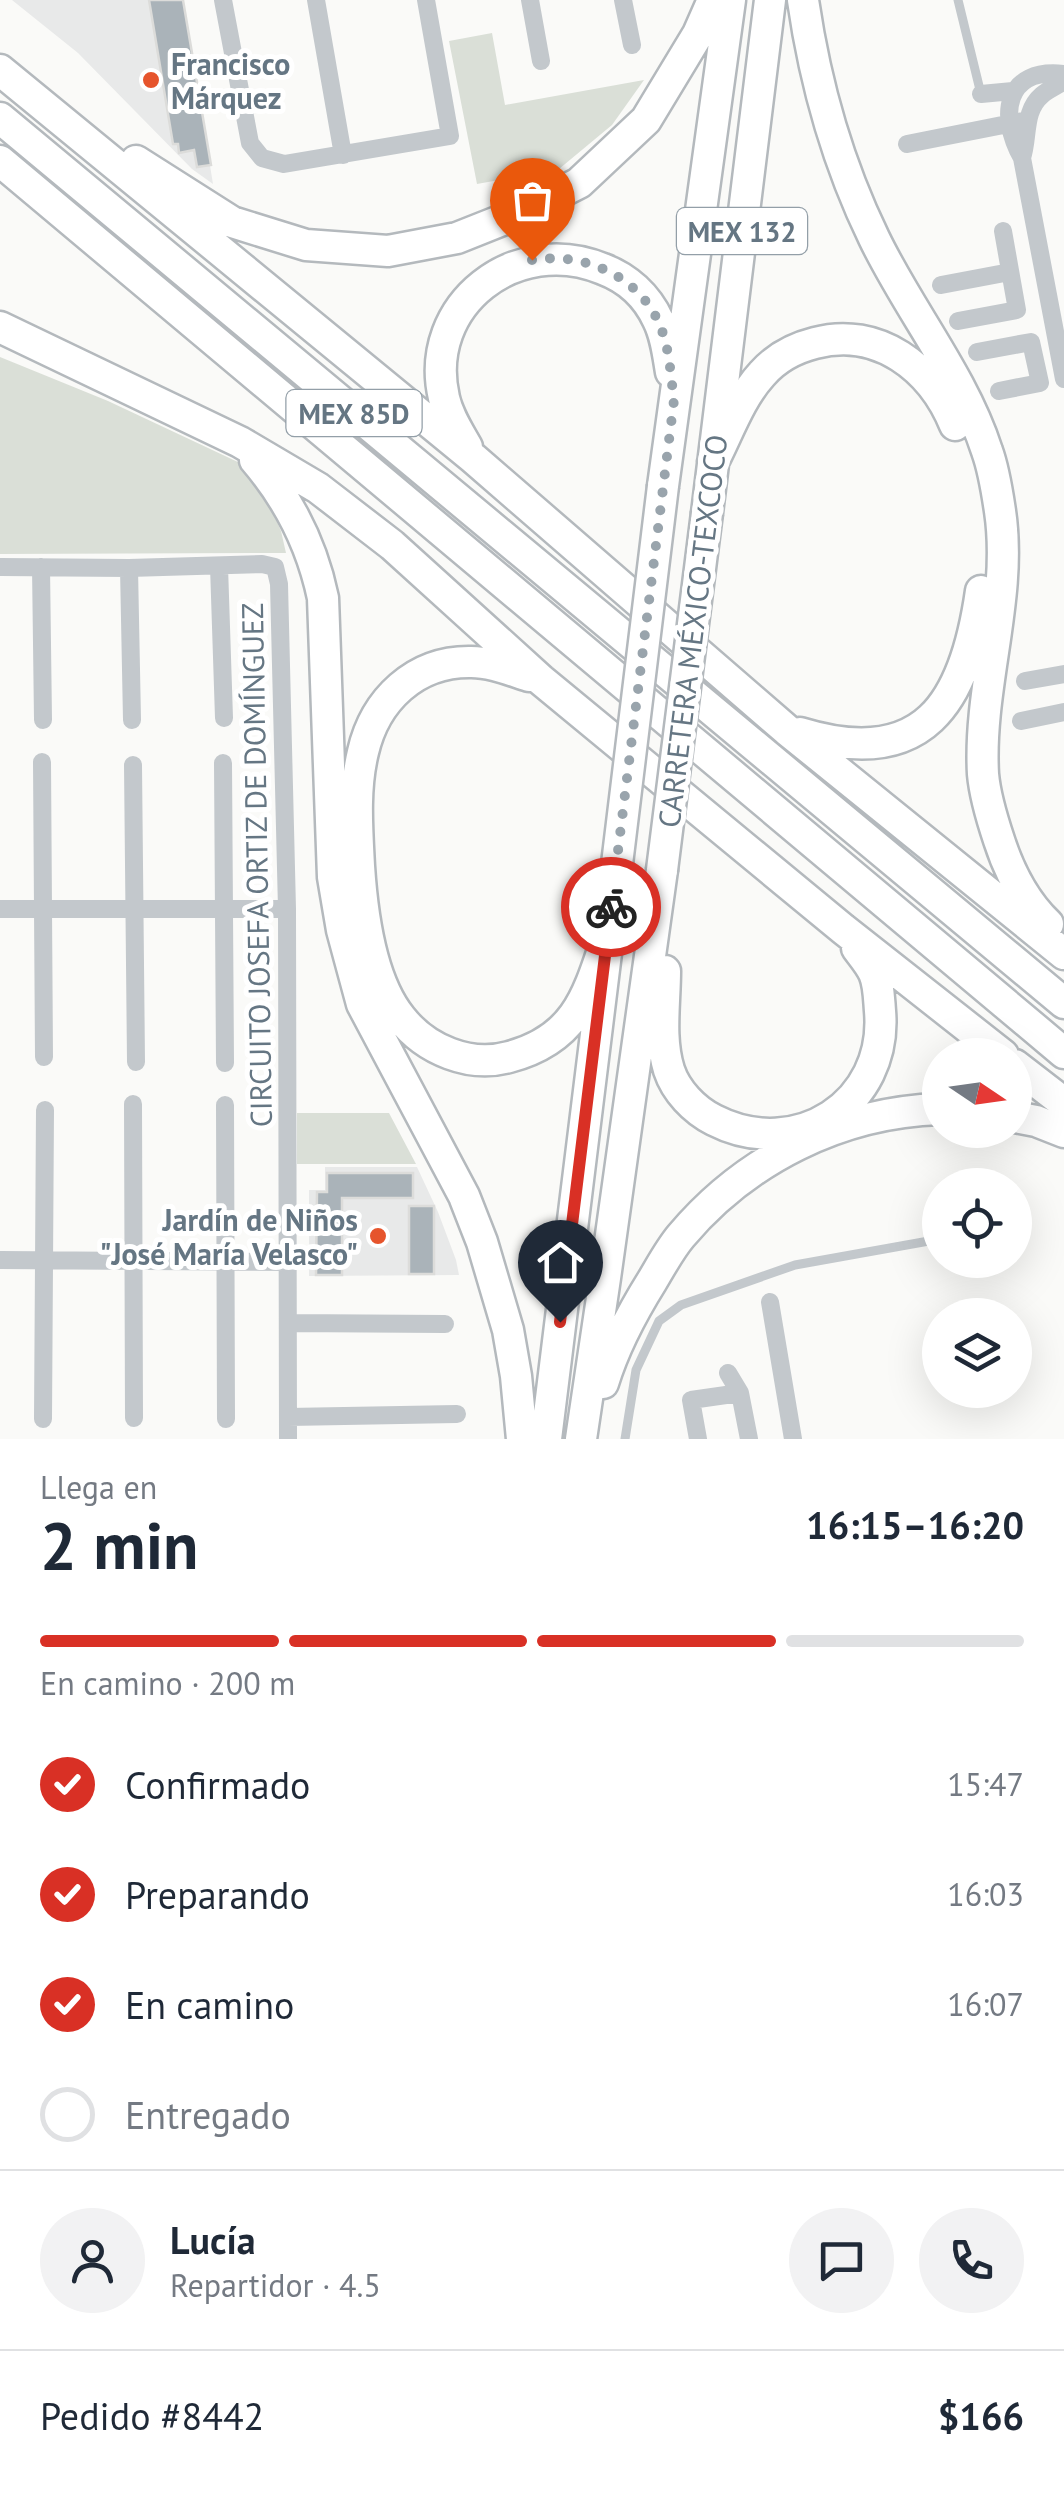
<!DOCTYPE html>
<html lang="es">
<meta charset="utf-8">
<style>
body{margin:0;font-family:"PT Sans",sans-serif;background:#f2f2f3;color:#1f2937;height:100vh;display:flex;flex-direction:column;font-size:38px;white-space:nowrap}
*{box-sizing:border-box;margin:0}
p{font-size:32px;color:#747a83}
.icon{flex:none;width:55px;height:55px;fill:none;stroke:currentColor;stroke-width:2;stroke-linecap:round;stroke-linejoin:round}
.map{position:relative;height:1439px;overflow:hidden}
.drawer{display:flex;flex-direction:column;background:#fff;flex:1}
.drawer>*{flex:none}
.needle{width:65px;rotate:103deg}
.controls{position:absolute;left:922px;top:1038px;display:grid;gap:20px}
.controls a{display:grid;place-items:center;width:110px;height:110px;border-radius:50%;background:#fff;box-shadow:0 10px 40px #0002;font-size:50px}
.pin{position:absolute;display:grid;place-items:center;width:85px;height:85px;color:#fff;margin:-102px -42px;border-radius:50% 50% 50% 0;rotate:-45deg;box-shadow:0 0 10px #0007}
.pin .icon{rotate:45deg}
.courier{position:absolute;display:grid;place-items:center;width:100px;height:100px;margin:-50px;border:8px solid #d93025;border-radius:50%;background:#fff;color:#222;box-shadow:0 2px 12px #0007}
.summary em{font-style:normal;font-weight:800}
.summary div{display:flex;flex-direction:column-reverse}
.summary{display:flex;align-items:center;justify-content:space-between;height:170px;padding:0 40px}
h1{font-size:65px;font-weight:800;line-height:75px}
.bar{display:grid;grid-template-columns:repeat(4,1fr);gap:15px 10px;align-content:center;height:120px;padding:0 40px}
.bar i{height:12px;border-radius:8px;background:#e0e1e3}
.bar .on{background:#d93025}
.bar p{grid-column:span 4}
.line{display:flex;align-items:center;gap:25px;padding:0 40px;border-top:2px solid #e0e1e3}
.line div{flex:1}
.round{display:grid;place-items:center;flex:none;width:105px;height:105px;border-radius:52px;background:#f2f2f3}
ol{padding:0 40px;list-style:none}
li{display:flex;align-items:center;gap:30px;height:110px}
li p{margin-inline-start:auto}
li .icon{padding:10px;border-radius:50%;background:#d93025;color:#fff;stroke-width:4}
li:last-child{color:#747a83}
li i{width:55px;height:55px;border:5px solid #e0e1e3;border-radius:50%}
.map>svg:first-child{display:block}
.built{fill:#e8e9e9}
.green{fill:#dadfd7}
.building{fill:#aab3b9;stroke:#dcdcda;stroke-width:2.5}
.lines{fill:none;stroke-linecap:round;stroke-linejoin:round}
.highway-casing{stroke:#b4b9bd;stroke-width:35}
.lane{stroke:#c3c8cc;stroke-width:9}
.street{stroke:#c3c8cc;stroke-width:18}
.highway{stroke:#fff;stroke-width:30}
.highway-bridge-casing{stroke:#b4b9bd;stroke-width:35;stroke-linecap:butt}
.highway-bridge{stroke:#fff;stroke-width:30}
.done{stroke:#99a4ac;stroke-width:10;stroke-dasharray:0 18}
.route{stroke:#d93025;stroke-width:12}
.poi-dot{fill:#e6542c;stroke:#fff;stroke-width:4}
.labels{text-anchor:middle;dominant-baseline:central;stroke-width:10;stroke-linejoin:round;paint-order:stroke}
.shield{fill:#fff;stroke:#939fa8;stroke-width:2.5}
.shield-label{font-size:28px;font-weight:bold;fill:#657683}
.poi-label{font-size:30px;font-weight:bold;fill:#657683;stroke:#fff;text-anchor:start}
.street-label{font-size:30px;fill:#657683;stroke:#fff}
</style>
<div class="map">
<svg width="1064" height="1439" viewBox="0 0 1064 1439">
<rect width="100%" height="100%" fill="#fafaf8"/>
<path class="built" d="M12 0H183L213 184 192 169 78 53Z
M325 1167H417L438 1212 456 1260 459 1275 309 1276V1190H325Z"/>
<path class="green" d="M492 33 505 105 644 80 612 125 559 169 477 184 449 41Z
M0 357 108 401 240 463 268 501 281 531 286 553 0 554Z
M297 1113H389L416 1164H297Z"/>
<path class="building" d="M149 0H183L211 165 197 167 194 150 179 153 178 144H173Z
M327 1173H413V1198H342V1275H316L317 1192H327Z
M409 1206H434V1274H409Z"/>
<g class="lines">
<g class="highway-casing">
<path id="highway" d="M803 0C815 83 837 162 874 238 908 309 963 376 987 451 994 470 997 491 1000 511 1013 598 978 686 983 774 985 797 992 819 999 840 1009 871 1024 901 1048 924
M0 70 473 458 787 730 1064 954
M0 118 1064 1003
M0 161 1064 1053
M136 161 232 222 306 245 388 251 457 238 520 213 579 183 646 120 698 34 713 0
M0 327 240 442 318 488 392 545 541 680 843 929 1003 1055
M467 447C458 431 448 416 444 398 422 304 517 233 603 269 627 278 647 296 658 320 666 336 668 354 671 372
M255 460C290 501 312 545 323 598L333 877 342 930 362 1004 464 1196 482 1242 508 1330 516 1376 522 1439
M713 462C728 433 740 398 762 374 776 358 795 348 815 343 878 326 932 368 955 425
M663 486 730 0
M707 513 770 0
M529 676C510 670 491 662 471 662 415 661 375 700 363 752 354 788 357 828 359 866 362 912 371 981 401 1018 426 1050 470 1068 509 1057 577 1039 588 995 608 935
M800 733C924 771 965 703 981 591
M665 971C665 1003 659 1038 669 1070 676 1091 694 1110 714 1120 796 1162 888 1104 880 1011 879 999 879 984 874 973 870 964 862 955 857 948
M1015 1065 1064 1103
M1015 1117 1036 1121 1064 1132
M603 1383C614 1347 632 1313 652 1281 661 1266 670 1249 681 1236 746 1159 840 1112 940 1109
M546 1439 617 864
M581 1439 605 1278 662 870"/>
</g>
<path class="lane" d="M958 0 981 94
M1015 1226 1025 1224
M625 1439 636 1370 659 1321 681 1305 795 1265 940 1239"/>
<path class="street" d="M223 0 250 143 262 158 284 164 450 136 426 0
M316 0 343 155
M530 0 541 61
M623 0 632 45
M1064 74C1005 67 998 116 1022 158L1064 379
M981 94 1013 91
M907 144 1028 120
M1022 158C1029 137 1023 111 1042 95 1049 89 1057 86 1064 81
M941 285 1010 272
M958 321 1017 310 1003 231
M977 352 1031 342 1040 383 999 391
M219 566 224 718
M0 567 129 568 262 564 275 567 279 584 287 909 288 1439
M41 567 43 720
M129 568 132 720
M1025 681 1064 674
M1021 721 1064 712
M42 762 44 1057
M223 763 225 1063
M133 765 136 1062
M0 909H287
M133 1104 134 1418
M225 1105 226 1419
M0 1260 287 1262
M770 1302 793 1439
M288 1323 445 1324
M728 1373 740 1393 749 1439
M288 1417 457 1414
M43 1419 45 1110
M698 1439 691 1400 740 1393"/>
<use href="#highway" class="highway"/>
<g class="highway-bridge-casing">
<path id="highway-bridge" d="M617 864 663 486
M662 870 707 513"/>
</g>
<use href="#highway-bridge" class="highway-bridge"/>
</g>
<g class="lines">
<path class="done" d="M532 260C588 251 648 280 664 337 670 357 671 379 674 400L611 907"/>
<path class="route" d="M560 1322 611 907"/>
</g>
<g class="poi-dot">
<circle cx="151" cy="80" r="10"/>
<circle cx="378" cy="1236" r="10"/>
</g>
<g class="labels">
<g class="shield">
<rect x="677" y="208" width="130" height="46" rx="8"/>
<rect x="286.5" y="390" width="135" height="46" rx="8"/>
</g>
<g class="shield-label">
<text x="742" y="231">MEX 132</text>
<text x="354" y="413">MEX 85D</text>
</g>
<g class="poi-label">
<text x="171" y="63">Francisco<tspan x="171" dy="34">Márquez</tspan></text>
<text x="358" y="1219" text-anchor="end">Jardín de Niños<tspan x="358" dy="34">"José María Velasco"</tspan></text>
</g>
<g class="street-label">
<text transform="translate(692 631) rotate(-83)">CARRETERA MÉXICO-TEXCOCO</text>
<text transform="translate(256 865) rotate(-91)">CIRCUITO JOSEFA ORTIZ DE DOMÍNGUEZ</text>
</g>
</g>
</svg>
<div class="controls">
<a><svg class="needle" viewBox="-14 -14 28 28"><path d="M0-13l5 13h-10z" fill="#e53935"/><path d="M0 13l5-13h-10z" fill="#747a83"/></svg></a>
<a><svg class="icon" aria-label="locate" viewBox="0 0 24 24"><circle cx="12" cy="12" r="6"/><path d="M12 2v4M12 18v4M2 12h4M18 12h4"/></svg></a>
<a><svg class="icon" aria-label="layers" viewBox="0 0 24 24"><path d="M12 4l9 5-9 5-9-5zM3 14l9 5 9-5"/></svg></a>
</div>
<div class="pin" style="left:532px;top:260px;background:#ea580c"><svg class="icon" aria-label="bag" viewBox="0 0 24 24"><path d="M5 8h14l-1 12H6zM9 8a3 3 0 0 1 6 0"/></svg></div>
<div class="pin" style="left:560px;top:1322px;background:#1f2937"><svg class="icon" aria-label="home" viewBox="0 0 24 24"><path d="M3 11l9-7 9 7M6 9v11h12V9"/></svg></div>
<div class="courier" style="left:611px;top:907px"><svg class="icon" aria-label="bike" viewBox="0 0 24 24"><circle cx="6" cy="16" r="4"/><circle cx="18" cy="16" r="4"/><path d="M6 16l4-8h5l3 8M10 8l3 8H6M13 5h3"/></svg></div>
</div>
<section class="drawer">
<div class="summary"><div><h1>2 min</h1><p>Llega en</p></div><em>16:15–16:20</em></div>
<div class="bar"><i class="on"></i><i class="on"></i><i class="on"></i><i></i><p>En camino · 200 m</p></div>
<ol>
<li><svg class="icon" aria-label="check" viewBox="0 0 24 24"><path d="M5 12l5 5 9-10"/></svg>Confirmado<p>15:47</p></li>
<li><svg class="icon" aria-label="check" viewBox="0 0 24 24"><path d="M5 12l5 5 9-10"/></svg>Preparando<p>16:03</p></li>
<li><svg class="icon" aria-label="check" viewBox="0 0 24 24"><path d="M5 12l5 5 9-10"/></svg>En camino<p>16:07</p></li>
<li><i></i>Entregado</li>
</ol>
<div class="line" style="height:180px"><a class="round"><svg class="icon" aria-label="person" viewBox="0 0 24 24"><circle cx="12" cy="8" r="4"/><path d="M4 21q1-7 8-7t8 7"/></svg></a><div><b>Lucía</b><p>Repartidor · 4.5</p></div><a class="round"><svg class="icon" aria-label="chat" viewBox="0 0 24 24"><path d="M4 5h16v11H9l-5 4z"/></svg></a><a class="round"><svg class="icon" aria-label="phone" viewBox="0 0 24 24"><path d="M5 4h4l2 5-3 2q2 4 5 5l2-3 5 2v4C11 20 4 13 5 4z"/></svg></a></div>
<div class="line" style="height:130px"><div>Pedido #8442</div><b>$166</b></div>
</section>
